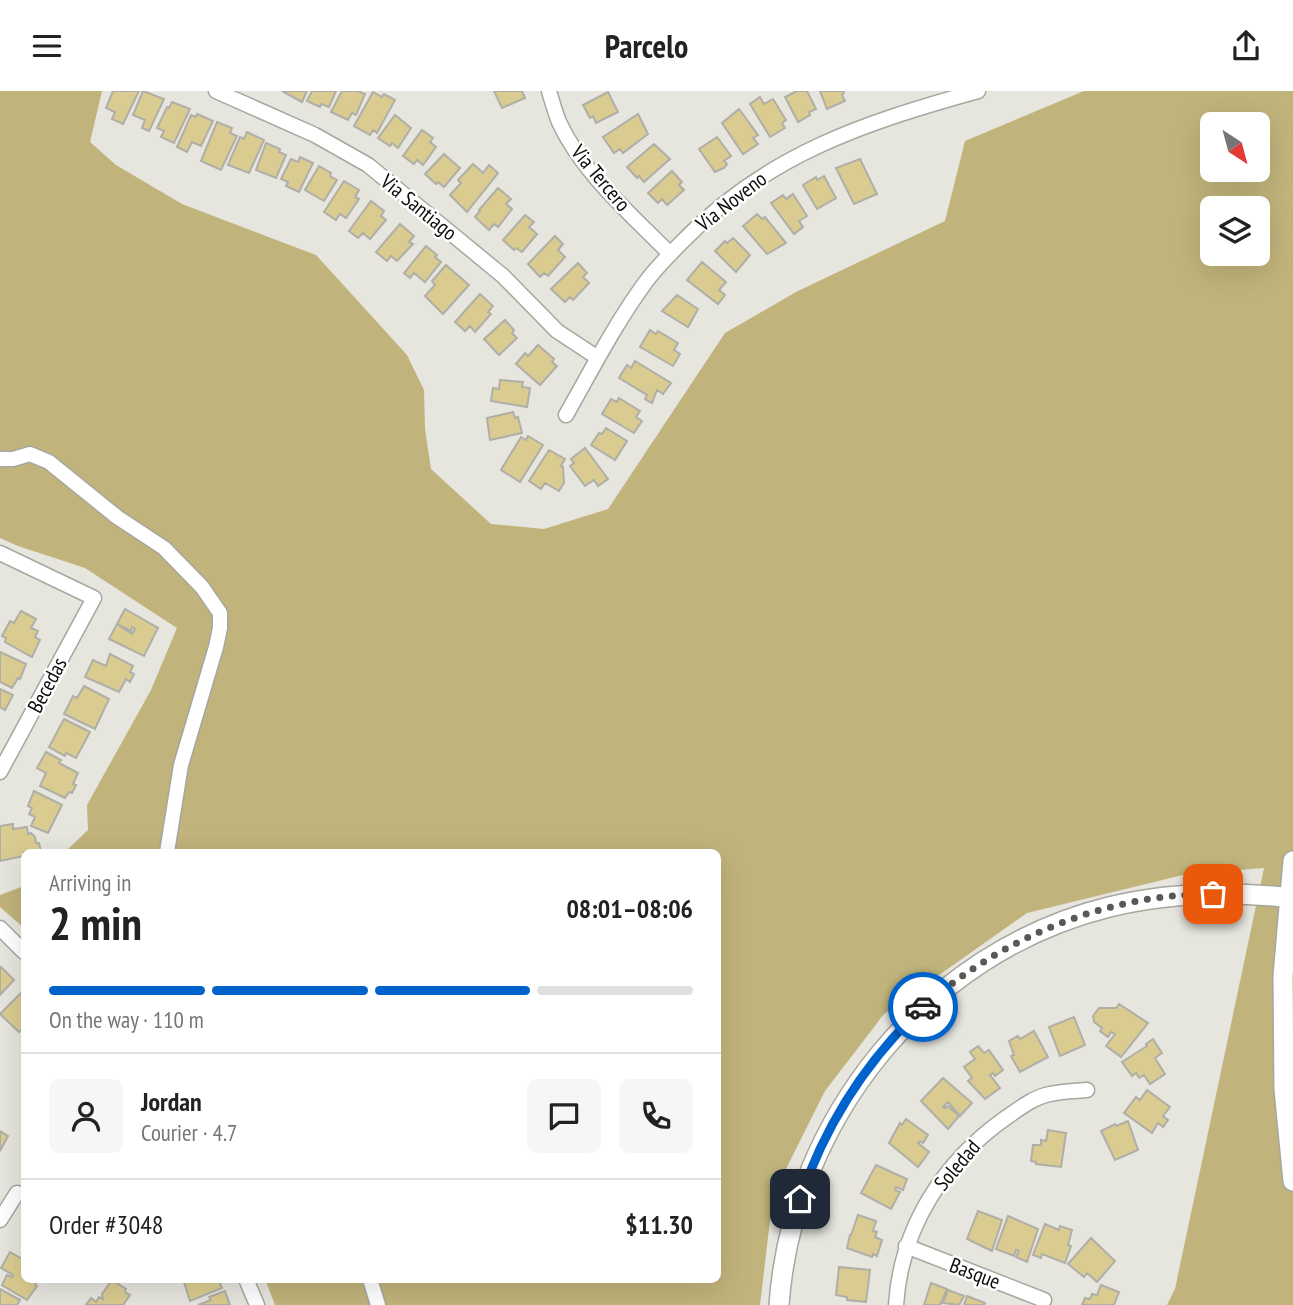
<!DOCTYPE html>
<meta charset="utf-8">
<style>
body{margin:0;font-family:"PT Sans Narrow",sans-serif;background:#f6f6f6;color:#222;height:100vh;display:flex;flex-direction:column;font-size:26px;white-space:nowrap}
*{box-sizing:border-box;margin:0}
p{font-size:23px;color:#767676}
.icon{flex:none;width:38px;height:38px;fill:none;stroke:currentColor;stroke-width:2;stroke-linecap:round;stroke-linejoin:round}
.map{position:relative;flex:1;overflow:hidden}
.sheet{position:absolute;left:21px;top:758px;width:700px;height:434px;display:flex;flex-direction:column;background:#fff;border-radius:10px;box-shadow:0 7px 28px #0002}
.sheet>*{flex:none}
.needle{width:46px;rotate:144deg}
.buttons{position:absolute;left:1200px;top:21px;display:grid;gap:14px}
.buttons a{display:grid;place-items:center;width:70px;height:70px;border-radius:10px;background:#fff;box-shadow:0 7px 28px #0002;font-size:35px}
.pin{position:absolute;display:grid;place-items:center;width:60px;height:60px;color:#fff;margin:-30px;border-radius:14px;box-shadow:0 4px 10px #0006}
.courier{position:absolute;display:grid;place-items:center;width:70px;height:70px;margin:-35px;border:5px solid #0063cc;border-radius:50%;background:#fff;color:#222;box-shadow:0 2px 9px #0007}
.overview em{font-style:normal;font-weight:800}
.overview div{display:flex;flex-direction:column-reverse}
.overview{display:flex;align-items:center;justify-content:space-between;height:119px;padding:0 28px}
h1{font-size:46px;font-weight:800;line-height:52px}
.bar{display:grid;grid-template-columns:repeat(4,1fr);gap:10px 7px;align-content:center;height:84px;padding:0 28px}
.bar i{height:9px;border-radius:5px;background:#e0e0e0}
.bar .on{background:#0063cc}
.bar p{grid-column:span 4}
.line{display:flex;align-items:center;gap:18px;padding:0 28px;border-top:2px solid #e0e0e0}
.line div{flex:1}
.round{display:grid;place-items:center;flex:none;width:74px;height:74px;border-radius:10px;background:#f6f6f6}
header{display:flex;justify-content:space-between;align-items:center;height:91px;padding:0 28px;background:#fff;font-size:32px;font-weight:800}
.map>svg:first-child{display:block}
.green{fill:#c0b37b;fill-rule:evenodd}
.building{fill:#dacc90;stroke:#afaea7;stroke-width:2}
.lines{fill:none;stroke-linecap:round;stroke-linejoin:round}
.street-casing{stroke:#a7a69f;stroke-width:17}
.secondary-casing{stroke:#a7a69f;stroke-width:22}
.street{stroke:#fff;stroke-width:14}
.secondary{stroke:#fff;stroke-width:19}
.done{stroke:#595854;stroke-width:7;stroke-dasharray:0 12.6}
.route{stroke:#0063cc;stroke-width:9}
.labels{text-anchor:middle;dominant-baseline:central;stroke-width:5;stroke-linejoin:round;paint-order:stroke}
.street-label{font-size:21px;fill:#0d0c0a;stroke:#fff}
</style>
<header><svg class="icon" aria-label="menu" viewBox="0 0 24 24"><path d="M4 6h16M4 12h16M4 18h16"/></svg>Parcelo<svg class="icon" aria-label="share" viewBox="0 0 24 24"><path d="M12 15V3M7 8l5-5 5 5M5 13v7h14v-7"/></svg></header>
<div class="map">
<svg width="1293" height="1214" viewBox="0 0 1293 1214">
<rect width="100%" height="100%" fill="#e6e5de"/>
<path class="green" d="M0 0H102L90 51 116 74 182 113 316 164 407 264 424 299 425 338 431 378 491 433 544 438 608 418 725 242 796 201 945 130 965 50 1084 0H1293V1214H1167L1175 1198 1264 777 1187 783 1027 822 884 923 825 1000 773 1104 760 1214H275L265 1188H718V761H65L88 739 87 714 151 599 177 537 85 477 18 455 0 447ZM1213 33H1258V79H1213ZM1213 117H1258V163H1213Z
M24 795V837L0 816V804Z"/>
<path class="building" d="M113 0H139L123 33 112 28 115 21 106 17Z
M143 0 164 8 149 40 142 37 145 29 133 24Z
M282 0H307L302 11Z
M312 0H336L329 16 321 13 320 16 307 10Z
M342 0H358L365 3 356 24 352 22 348 29 331 21Z
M494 0H522L525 7 502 17Z
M797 0H807L816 18 809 21 810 24 798 31 785 6Z
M820 0H843L844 2 842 4 845 10 827 18Z
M373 1 382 6 384 3 395 9 377 42 373 39 370 44 354 35Z
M608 1 618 21 596 32 593 25 590 27 583 14Z
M760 6 764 13 773 8 786 29 782 32 785 37 770 46 750 13Z
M172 11 190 18 174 52 161 46 164 40 157 37 167 16 169 17Z
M739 18 758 44 753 47 758 53 743 63 722 32Z
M197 23 213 30 201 55 192 51 187 61 177 56 191 24 196 26Z
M638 23 648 43 623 62 620 58 614 62 603 46Z
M395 24 411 37 398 57 392 52 390 55 378 47Z
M217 31 232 37 230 42 237 45 221 79 201 70Z
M422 39 433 47 430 51 436 56 423 74 417 69 414 73 403 65Z
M247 41 264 49 249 82 228 74 240 46 244 48Z
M717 46 731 65 724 70 727 73 724 77 715 81 699 58Z
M266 52 280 58 279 61 286 64 276 87 256 79Z
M654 53 670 68 644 91 639 85 637 87 627 76Z
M444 63 460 77 444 96 438 91 436 93 425 83Z
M300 66 313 72 299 101 286 95 288 91 281 88 291 68 298 71Z
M860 68 877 103 854 113 836 77Z
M473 73 483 82 489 74 498 82 467 121 450 104 461 92 458 89Z
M319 75 331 82 330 85 337 89 324 110 305 99Z
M672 80 682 91 679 94 684 99 667 114 662 108 658 112 648 102Z
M824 85 836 107 817 118 803 94 816 86 817 89Z
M344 90 359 99 355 106 359 108 346 127 340 123 336 129 324 121Z
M498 97 511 108 506 113 512 118 498 136 494 133 489 139 475 126 480 120 479 119Z
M793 103 807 125 799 130 803 136 794 143 771 112 783 104 786 108Z
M371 110 384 120 381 125 386 129 370 148 363 142 358 147 349 140Z
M757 123 762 128 765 126 786 152 767 163 743 135Z
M525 124 534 131 529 136 537 143 522 161 516 157 514 159 503 149Z
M400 133 414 145 409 151 413 153 397 170 391 165 387 170 376 161Z
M555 145 563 153 558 159 565 166 548 185 544 182 540 186 528 173Z
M733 147 750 164 736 181 715 160 725 150 727 152Z
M426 155 437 164 435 166 441 171 425 191 414 182 410 187 404 182Z
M702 171 726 191 719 199 725 204 718 213 687 189Z
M578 172 587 182 583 186 589 192 573 209 570 206 565 211 551 198Z
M446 174 469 194 443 223 425 205 435 194 432 190Z
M480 203 493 215 488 221 491 223 475 241 470 235 465 240 455 231Z
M677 204 698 218 688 236 662 220Z
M505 229 514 239 512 242 517 247 499 264 484 248Z
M650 239 656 243 658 240 678 252 674 259 680 263 673 275 640 256Z
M538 254 554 268 552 271 557 275 540 294 516 273 525 262 528 265Z
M635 270 671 292 663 303 657 299 652 312 645 308 647 304 619 287 627 274 631 277Z
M500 289 523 291 522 296 530 297 527 316 491 310 493 297 499 298Z
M619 307 640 320 636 326 642 330 634 342 602 323 611 308 617 311Z
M513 321 515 327 518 326 522 342 490 349 487 327Z
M606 337 627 350 615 369 591 354 599 342 602 343Z
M528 345 543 354 520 391 501 379 521 346 526 349Z
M585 357 608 388 598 395 594 389 585 395 570 375 574 372 571 368Z
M549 359 565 368 561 375 563 376 564 392 559 400 545 392 541 398 529 390Z
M125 518 158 537 144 565 109 548 117 533 132 543 135 538 132 536 131 540 117 533Z
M21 520 36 528 31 537 38 540 35 546 40 549 32 566 5 551 6 547 2 545 10 530 14 532Z
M0 561 26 573 20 588 18 587 12 597 0 591Z
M110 563 133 575 130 581 134 583 130 591 126 588 119 601 85 586 93 569 106 575Z
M84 595 109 608 95 638 64 623 73 605 77 607Z
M0 598 13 604 5 619 0 616Z
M64 628 90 641 76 667 66 662 65 665 49 656Z
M46 661 61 669 59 672 78 682 73 693 76 694 72 702 69 701 65 707 40 695 46 682 37 677Z
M34 700 62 714 48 742 31 735 35 726 29 723 32 717 28 715Z
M13 733V738L27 736 28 743 31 742 35 746 36 752H39L41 761H24V765L0 770V735Z
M1 876 14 889 0 904V877Z
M22 901 24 903V936L19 941 0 923Z
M1119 913 1148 932 1121 966 1106 955 1115 943 1111 941 1108 946 1100 940 1102 937 1094 931 1093 925 1099 917H1116Z
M1074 926 1085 954 1060 965 1049 936Z
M1034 940 1048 966 1020 981 1011 965 1014 964 1009 950 1018 945 1020 948Z
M1153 948 1162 962 1155 967 1165 983 1150 993 1144 984 1139 987 1136 982 1132 985 1122 971 1147 955 1146 953Z
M978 955 984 962 989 959 1003 979 995 985 993 982 990 984 1000 997 985 1008 968 990 972 987 964 976 975 968 970 961Z
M943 987 972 1012 960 1025 948 1011 943 1016 945 1017 948 1015 959 1025 948 1038 921 1010Z
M1147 999 1170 1016 1163 1025 1168 1029 1163 1036 1158 1032 1152 1042 1124 1022 1136 1006 1140 1009Z
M906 1028 928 1044 923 1052 920 1050 918 1052 929 1061 918 1076 889 1052 900 1032 902 1034Z
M1128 1030 1138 1059 1115 1069 1101 1040 1115 1033 1116 1035Z
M1048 1039 1066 1042 1061 1076 1036 1073V1071L1031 1070 1033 1054H1041V1049L1046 1050Z
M0 1040 8 1045 0 1060Z
M876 1074 907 1088 903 1099 896 1096 895 1099 900 1101 891 1118 861 1102Z
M978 1120 1002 1129 992 1160 967 1148Z
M858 1124 876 1130 873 1140 877 1141 875 1146 882 1149 877 1165 873 1163 872 1166 847 1157 850 1144H851Z
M1008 1125 1038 1138 1027 1171 1016 1166 1019 1160 1016 1159 1014 1165 996 1158Z
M1045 1133 1059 1139 1060 1135 1072 1139 1068 1154 1071 1155 1065 1172 1042 1163 1041 1167 1033 1164Z
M1091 1147 1115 1170 1097 1191 1087 1182 1084 1186 1068 1173Z
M10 1161 24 1169V1188H39L35 1194 37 1195 27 1209 2 1194 7 1184 12 1186 13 1184 1 1177Z
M839 1176 870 1179 866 1211 847 1209V1206L836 1204Z
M183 1188H218L222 1197 190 1210Z
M112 1189 126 1198 125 1201 130 1204 123 1214H86L91 1207 96 1211 99 1206 103 1208 102 1203Z
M931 1192 947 1198 940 1214H924Z
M1101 1194 1119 1201 1114 1214H1082L1085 1207 1090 1208 1092 1203 1097 1204Z
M0 1198 20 1209 17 1214H0Z
M948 1199 964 1205 959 1214 943 1212Z
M225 1200 230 1214H198L211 1209 209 1206Z
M967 1205 985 1212 984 1214H964Z"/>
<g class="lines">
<g class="street-casing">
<path id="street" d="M216 0 315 44 368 74 503 185 557 240 598 267
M549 0C552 10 555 21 559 31 583 83 631 123 670 163
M566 324C591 280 615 233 645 192 655 178 668 165 680 153 765 64 863 32 978 0
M0 368H13L30 363 49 371 117 426 164 457 202 496 220 522V537L216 556 181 674 167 761
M0 462 94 507 0 681
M0 837 24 861
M0 1129 17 1102
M906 1155 1044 1209
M246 1188 257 1214
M370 1188 378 1214
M896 1214C901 1136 944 1070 1007 1026 1020 1017 1034 1006 1050 1003 1062 1000 1075 1000 1087 999"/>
</g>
<g class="secondary-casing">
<path id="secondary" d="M1293 770 1283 885 1284 998 1293 1090
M779 1214C792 1028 927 861 1109 816 1170 801 1231 800 1293 807"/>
</g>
<use href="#street" class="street"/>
<use href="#secondary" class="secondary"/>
</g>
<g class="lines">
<path class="done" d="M923 916C1003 846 1106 803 1213 803"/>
<path class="route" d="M800 1108C825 1034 867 969 923 916"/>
</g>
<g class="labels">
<g class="street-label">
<text transform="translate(601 87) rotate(50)">Via Tercero</text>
<text transform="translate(731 110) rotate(-38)">Via Noveno</text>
<text transform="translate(419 116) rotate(39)">Via Santiago</text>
<text transform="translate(47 594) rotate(-62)">Becedas</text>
<text transform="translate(957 1074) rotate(-50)">Soledad</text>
<text transform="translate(975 1182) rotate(21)">Basque</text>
</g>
</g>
</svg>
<div class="buttons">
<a><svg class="needle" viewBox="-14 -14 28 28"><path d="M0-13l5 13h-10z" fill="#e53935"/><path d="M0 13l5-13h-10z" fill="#767676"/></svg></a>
<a><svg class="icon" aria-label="layers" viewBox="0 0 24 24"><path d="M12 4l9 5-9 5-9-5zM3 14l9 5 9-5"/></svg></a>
</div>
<div class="pin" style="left:1213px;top:803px;background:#ea580c"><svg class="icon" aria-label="bag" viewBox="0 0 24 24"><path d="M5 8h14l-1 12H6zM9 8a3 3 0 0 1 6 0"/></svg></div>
<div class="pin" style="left:800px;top:1108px;background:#1f2937"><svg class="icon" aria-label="home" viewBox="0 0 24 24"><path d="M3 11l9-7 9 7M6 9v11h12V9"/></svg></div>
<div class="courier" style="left:923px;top:916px"><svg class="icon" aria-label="car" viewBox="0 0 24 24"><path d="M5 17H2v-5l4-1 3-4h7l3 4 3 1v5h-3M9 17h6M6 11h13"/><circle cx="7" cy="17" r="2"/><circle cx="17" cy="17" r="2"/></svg></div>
<section class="sheet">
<div class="overview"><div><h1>2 min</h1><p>Arriving in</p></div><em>08:01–08:06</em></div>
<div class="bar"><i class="on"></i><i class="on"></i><i class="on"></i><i></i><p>On the way · 110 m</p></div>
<div class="line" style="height:126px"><a class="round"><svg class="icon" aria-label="person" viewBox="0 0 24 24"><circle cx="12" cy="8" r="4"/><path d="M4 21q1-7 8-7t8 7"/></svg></a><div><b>Jordan</b><p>Courier · 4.7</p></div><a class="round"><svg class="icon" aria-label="chat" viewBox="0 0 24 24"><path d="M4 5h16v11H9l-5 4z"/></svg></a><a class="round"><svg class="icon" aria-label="phone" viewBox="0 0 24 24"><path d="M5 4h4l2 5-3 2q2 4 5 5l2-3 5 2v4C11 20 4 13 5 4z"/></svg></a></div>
<div class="line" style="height:91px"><div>Order #3048</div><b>$11.30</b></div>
</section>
</div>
